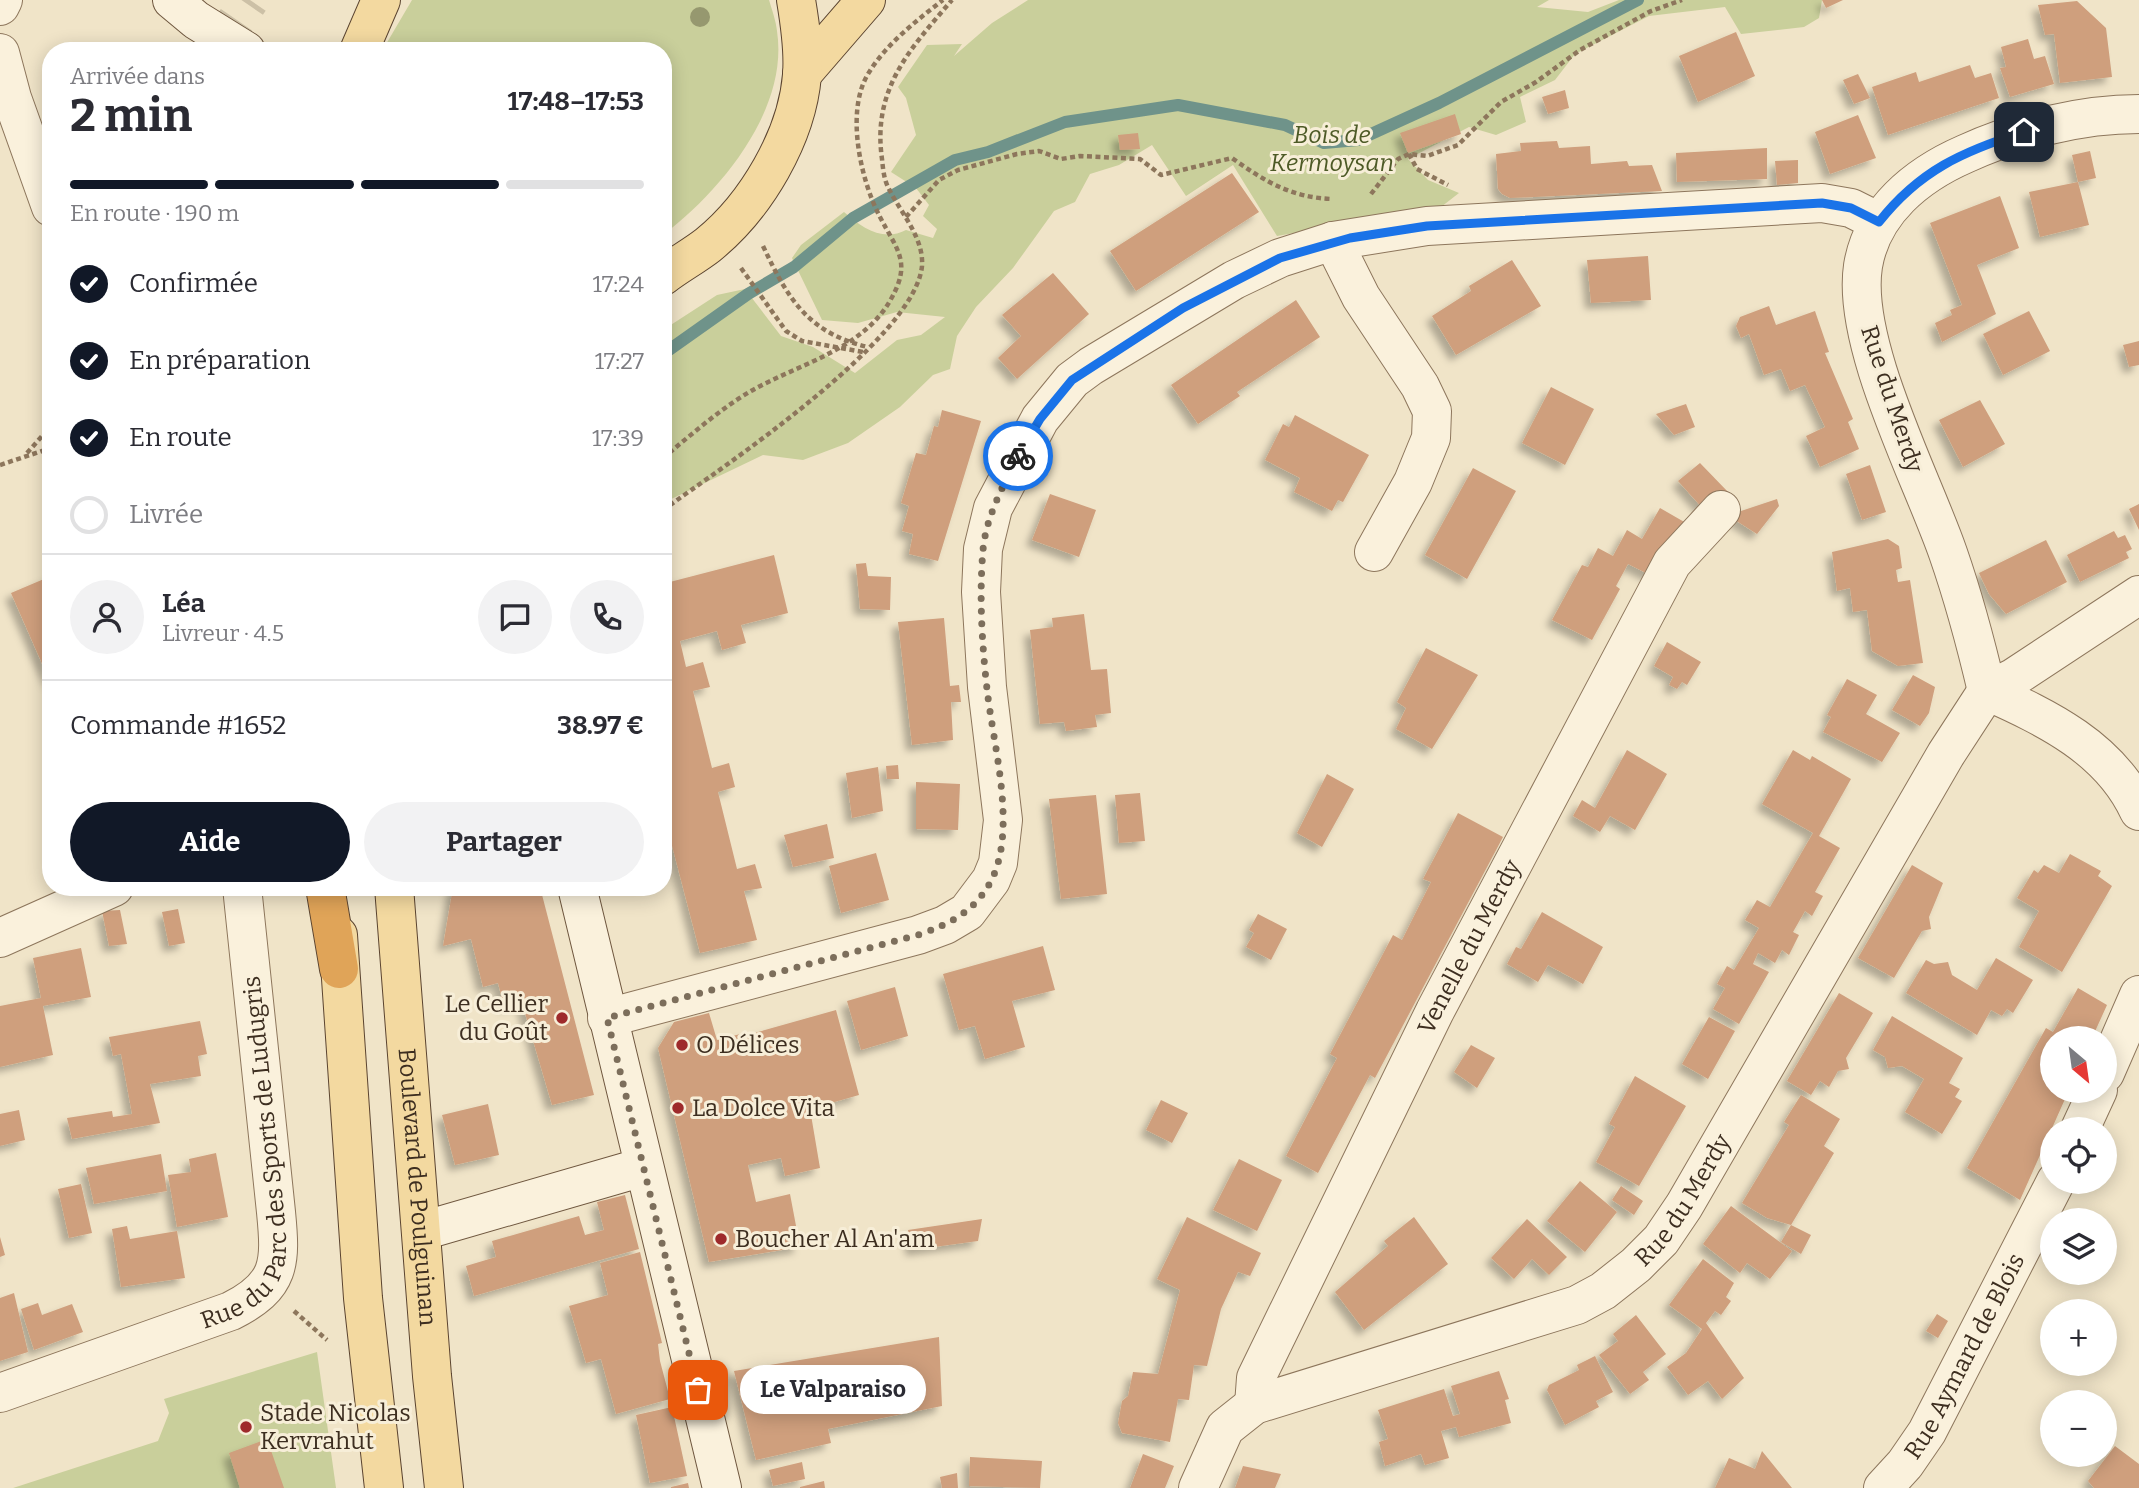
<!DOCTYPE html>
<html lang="fr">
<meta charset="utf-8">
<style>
body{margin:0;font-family:Bitter,serif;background:#f2f2f3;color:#2b2b33;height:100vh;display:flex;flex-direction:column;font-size:26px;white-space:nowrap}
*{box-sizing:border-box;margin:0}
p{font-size:23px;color:#7c7c81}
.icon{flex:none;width:38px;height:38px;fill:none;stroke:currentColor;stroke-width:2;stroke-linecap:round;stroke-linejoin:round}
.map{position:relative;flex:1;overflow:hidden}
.drawer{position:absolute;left:42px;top:42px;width:630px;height:854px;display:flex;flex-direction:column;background:#fff;border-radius:28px;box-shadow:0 4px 18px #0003}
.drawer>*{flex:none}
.needle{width:46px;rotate:151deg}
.controls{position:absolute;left:2040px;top:1026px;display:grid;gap:14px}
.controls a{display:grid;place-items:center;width:77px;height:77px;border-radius:50%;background:#fff;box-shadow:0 4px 18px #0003;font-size:35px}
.pin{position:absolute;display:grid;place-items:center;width:60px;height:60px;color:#fff;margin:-30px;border-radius:14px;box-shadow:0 4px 10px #0006}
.courier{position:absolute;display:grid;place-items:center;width:70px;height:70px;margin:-35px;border:5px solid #1a73e8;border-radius:50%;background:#fff;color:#222;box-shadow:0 2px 9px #0007}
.bubble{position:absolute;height:49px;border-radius:24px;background:#fff;box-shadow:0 4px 18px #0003;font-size:23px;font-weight:700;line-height:49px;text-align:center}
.head em{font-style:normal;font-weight:700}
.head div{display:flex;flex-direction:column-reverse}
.head{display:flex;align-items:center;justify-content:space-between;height:119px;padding:0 28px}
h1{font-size:46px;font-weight:700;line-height:52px}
.bar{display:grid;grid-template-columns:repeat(4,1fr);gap:10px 7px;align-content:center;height:84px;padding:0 28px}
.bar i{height:9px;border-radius:5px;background:#e1e1e2}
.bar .current{background:#111827}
.bar p{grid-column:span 4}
.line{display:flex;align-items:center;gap:18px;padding:0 28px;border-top:2px solid #e1e1e2}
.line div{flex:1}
.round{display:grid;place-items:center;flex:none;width:74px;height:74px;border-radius:37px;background:#f2f2f3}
ol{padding:0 28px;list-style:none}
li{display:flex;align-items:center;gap:21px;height:77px}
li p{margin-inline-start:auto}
li .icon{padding:7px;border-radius:50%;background:#111827;color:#fff;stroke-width:4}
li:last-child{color:#7c7c81}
li i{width:38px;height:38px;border:4px solid #e1e1e2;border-radius:50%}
.primary-button{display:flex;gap:14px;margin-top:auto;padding:14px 28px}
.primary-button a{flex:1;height:80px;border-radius:42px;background:#111827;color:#fff;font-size:28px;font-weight:700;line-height:80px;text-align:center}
.primary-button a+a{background:#f2f2f3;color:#2b2b33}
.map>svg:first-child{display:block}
.green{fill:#c9cf9b}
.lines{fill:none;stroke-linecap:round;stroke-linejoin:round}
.stream{stroke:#6f938a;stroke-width:12}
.building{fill:#cf9f7d;filter:url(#shadow)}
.highway-tunnel{stroke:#ccc0a6;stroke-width:38;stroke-dasharray:38 19;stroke-linecap:butt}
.street-casing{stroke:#8d765c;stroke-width:40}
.secondary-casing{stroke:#6f573f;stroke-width:40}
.primary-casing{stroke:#5b4430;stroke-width:40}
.highway-casing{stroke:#5b4430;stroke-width:40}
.path{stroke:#8d765c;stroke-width:4.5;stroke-dasharray:5 3.5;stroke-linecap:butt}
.street{stroke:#faf1dc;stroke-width:38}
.secondary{stroke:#faf1dc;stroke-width:38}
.primary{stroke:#f3d9a0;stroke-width:38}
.highway{stroke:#e0a458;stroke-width:38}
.tree{fill:#96986f}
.done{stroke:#7c6e5b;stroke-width:7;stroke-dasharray:0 12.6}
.route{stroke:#1a73e8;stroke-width:9}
.poi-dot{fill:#9e2a2b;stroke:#f7eed8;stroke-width:2.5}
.labels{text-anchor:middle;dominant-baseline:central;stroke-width:6;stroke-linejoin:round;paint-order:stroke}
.park-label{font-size:24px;font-style:italic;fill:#4d5a26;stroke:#f7eed8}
.street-label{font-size:24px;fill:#3d2e20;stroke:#f7eed8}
.poi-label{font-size:24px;fill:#3d2e20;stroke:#f7eed8;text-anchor:start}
</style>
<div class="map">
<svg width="2139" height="1488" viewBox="0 0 2139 1488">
<defs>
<filter id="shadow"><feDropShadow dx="-6" dy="6" stdDeviation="3.5" flood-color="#0004"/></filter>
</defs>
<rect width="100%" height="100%" fill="#f0e4c8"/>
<path class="green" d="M412 0H769C772 10 776 21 777 31 789 109 721 191 663 235V51H382Z
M1028 0H1549L1537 7 1588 12 1619 0H1822L1819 18 1804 27 1741 34 1725 7 1649 16 1575 54 1555 80 1520 97 1526 122 1496 135 1469 127 1408 159 1428 180 1459 193 1441 207 1277 236 1233 165 1186 196 1152 145 1119 165 1090 174 1075 202 1054 211 1013 268 976 307 957 336 950 369 933 375 900 407 848 443 803 460 763 455 663 503V330L717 295 745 289 781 336 813 347 855 373 897 340 921 335 945 317 897 312 858 323 822 320 792 258 801 245 844 212C862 228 883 242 906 230L933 238 937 229 923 216 929 205 916 188 891 172 916 135 906 98 898 87 927 45 962 44 954 56 992 23Z
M317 1352 336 1488H13L158 1441 169 1413 164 1399Z"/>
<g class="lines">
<path class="stream" d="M666 352 748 294 794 267 853 218 955 160 988 152 1065 122 1178 105 1285 125 1324 143 1358 140 1439 103 1638 0"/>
</g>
<path class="building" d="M1822 0H1843L1826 8Z
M2077 1 2106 28 2112 77 2060 83 2054 34 2045 35 2038 5Z
M1736 32 1755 76 1698 102 1679 56Z
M2028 39 2034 59 2045 56 2054 84 2010 97 2000 68 2006 67 2001 47Z
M1970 65 1975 78 1991 73 1999 98 1888 135 1872 87 1916 72 1919 82Z
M1858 74 1870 98 1854 104 1843 80Z
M1565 90 1569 108 1548 114 1542 97Z
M1455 114 1461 134 1408 153 1400 133Z
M1858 115 1876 158 1830 174 1815 132Z
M1138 133 1140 149 1120 150 1118 135Z
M1557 141 1559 148 1590 146 1591 164 1627 161 1629 166 1652 165 1662 191 1510 198 1502 194 1498 189 1496 154 1521 151 1520 143Z
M1767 148V179L1677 182 1676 153Z
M2090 151 2096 178 2078 182 2089 225 2040 237 2029 192 2078 182 2072 155Z
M1798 160V183L1777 185 1775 161Z
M1232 173 1259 212 1136 291 1110 251Z
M2000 196 2019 248 1977 265 1996 314 1942 342 1935 323 1952 315 1950 310 1962 305 1930 223Z
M1648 256 1651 300 1591 303 1587 260Z
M1512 260 1541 306 1456 355 1432 316 1471 291 1469 286Z
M1053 273 1089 314 1017 379 998 358 1021 336 1002 315Z
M1296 300 1320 337 1237 392 1240 396 1198 424 1171 385Z
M1769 306 1776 325 1815 311 1829 352 1825 353 1853 419 1848 422 1859 449 1820 467 1806 436 1825 427 1805 385 1790 391 1781 369 1764 375 1749 334 1741 338 1736 326 1740 317Z
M2029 311 2050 351 2003 375 1983 334Z
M2139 341V365L2129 367 2123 345Z
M1551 387 1594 409 1565 465 1522 443Z
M1980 400 2005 444 1963 467 1939 420Z
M1686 404 1695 427 1674 435 1656 414Z
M942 410 981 421 938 561 909 554 913 534 902 531 909 506 901 503 916 453 926 455 934 426 938 427Z
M1295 415 1369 455 1343 502 1338 500 1332 511 1294 492 1300 478 1265 460 1283 424 1289 427Z
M1700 463 1729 493 1706 512 1678 481Z
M1870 465 1886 512 1862 520 1846 474Z
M1473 468 1516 491 1467 579 1425 555Z
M1050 494 1096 510 1079 557 1032 540Z
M1777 499 1779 506 1757 534 1732 518 1738 512Z
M2139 504V530L2129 509Z
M1660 508 1686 523 1656 578 1628 564 1616 586 1620 589 1592 640 1552 620 1582 565 1588 567 1598 548 1613 556 1627 530 1642 539Z
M2114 531 2118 538 2125 535 2132 549 2126 552 2129 558 2080 582 2067 555Z
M1888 539 1899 546 1902 568 1896 570 1898 582 1910 580 1923 663 1898 666 1872 651 1867 610 1853 612 1850 588 1837 591 1832 552Z
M2046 540 2067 582 2006 614 1989 594 1979 573Z
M774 555 788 613 741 625 746 643 722 650 717 631 680 641 686 667 703 662 710 687 693 691 712 768 729 763 735 787 718 792 737 869 755 864 762 888 744 891 757 940 700 953 663 811V577L666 583Z
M866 563 868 576 891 577 890 610 860 609 856 564Z
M51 576V684L11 593Z
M1084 614 1091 670 1107 669 1111 713 1095 715 1097 727 1066 731 1064 722 1040 724 1030 630 1053 627 1052 618Z
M944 618 950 686 959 685 961 702H951L953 740 912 745 898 622Z
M1667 642 1701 662 1687 685 1682 682 1677 689 1669 685 1673 677 1654 666Z
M1426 648 1478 675 1432 749 1396 729 1406 708 1397 702Z
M1913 675 1935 687 1929 713 1920 726 1892 710Z
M1847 679 1877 695 1866 714 1900 733 1882 762 1823 732 1831 717 1827 715Z
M1627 750 1667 774 1635 830 1610 816 1600 832 1573 816 1582 800 1595 808Z
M1793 750 1810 760 1812 756 1851 779 1819 836 1840 848 1815 892 1823 896 1812 916 1805 911 1793 932 1799 935 1789 955 1782 950 1775 963 1758 953 1753 964 1769 972 1739 1024 1713 1009 1725 988 1717 984 1727 966 1734 970 1759 928 1745 920 1757 900 1770 907 1813 833 1762 804Z
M898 765 899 779H887L886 766Z
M878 767 883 811 852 818 846 773Z
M1327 774 1354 789 1322 847 1297 833Z
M916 782 960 784 958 830 916 829Z
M1140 793 1145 841 1119 843 1115 795Z
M1096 795 1107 894 1061 899 1049 799Z
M1458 813 1503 837 1375 1078 1370 1075 1318 1173 1286 1156 1337 1058 1330 1054 1393 935 1402 940 1431 882 1423 879Z
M827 824 834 858 793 867 784 835Z
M876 853 889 900 841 913 829 866Z
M2070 854 2101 871 2098 876 2112 886 2062 972 2019 947 2039 911 2017 898 2034 870 2038 873 2044 865 2059 873Z
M1912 865 1943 883 1929 917 1931 929 1922 931 1894 978 1858 958Z
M453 887H540L594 1095 552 1105 522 1003 504 1006 498 983 483 987 471 939 443 946Z
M178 909 185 943 169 946 162 912Z
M120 910 127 944 109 946 102 911Z
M1542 912 1603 947 1583 984 1548 965 1538 982 1507 964 1516 947 1521 949Z
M1258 914 1287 929 1271 960 1246 947 1254 933 1249 930Z
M1043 946 1055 990 1012 1001 1025 1047 985 1059 975 1026 959 1030 943 974Z
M81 948 91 997 43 1006 53 1055 0 1067V1006L41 998 33 958Z
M1996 958 2033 980 2013 1013 2007 1009 2002 1016 1991 1010 1977 1035 1906 993 1926 960 1934 964 1948 962 1952 975 1977 990Z
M895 987 908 1036 861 1050 847 1001Z
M2078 988 2107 1005 2092 1038H2053V1090H2069L2020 1200 1967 1168 2046 1028 2053 1032Z
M1839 993 1873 1013 1846 1058 1849 1069 1838 1071 1829 1087 1820 1081 1811 1095 1787 1081Z
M836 1010 859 1095 810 1109 820 1168 785 1176 781 1158 748 1165 756 1202 790 1194 800 1247 709 1262 658 1048 674 1022 709 1013 717 1040 744 1033V1036Z
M1892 1016 1963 1058 1949 1083 1960 1089 1955 1097 1962 1101 1942 1134 1905 1112 1924 1079 1902 1066 1888 1068 1885 1057 1873 1050Z
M1709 1017 1735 1031 1708 1079 1682 1064Z
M200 1021 207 1054 198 1056 201 1076 150 1084 160 1123 72 1139 67 1118 112 1111 113 1117 132 1114 121 1054 113 1056 109 1037Z
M1471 1045 1495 1058 1477 1088 1454 1072Z
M1635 1076 1686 1106 1639 1186 1596 1162 1615 1127 1609 1124Z
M1801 1095 1840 1119 1824 1146 1834 1153 1791 1225 1767 1218 1742 1203 1789 1125 1784 1122Z
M1161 1100 1188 1113 1172 1143 1146 1130Z
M488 1104 499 1155 455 1165 442 1115Z
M19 1110 25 1140 0 1146V1114Z
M216 1153 228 1217 177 1227 168 1175 191 1172 189 1159Z
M161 1154 167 1191 94 1204 86 1168Z
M1239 1159 1282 1180 1257 1231 1213 1210Z
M1580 1181 1617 1212 1585 1252 1547 1221Z
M81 1184 92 1233 69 1238 58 1189Z
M1621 1186 1643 1201 1634 1215 1612 1200Z
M625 1195 639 1249 474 1296 466 1266 496 1257 492 1241 579 1216 585 1235 604 1230 597 1202Z
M1731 1206 1792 1251 1770 1279 1747 1263 1740 1273 1703 1244Z
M1187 1217 1261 1253 1250 1276 1238 1272 1221 1309 1207 1366 1194 1365 1189 1400 1178 1399 1170 1442 1122 1433 1118 1423 1122 1401 1128 1396 1133 1372 1158 1374 1180 1290 1157 1279Z
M1414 1217 1448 1264 1364 1330 1335 1292 1388 1246 1384 1241Z
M982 1219 978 1241 912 1250 908 1230Z
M1527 1219 1567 1257 1549 1275 1532 1259 1514 1279 1491 1258Z
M1791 1225 1811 1235 1801 1254 1781 1242Z
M127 1226 130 1239 177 1231 185 1278 121 1287 112 1229Z
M0 1237 5 1255 0 1257Z
M640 1252 662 1343 658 1344 660 1361 670 1399 616 1414 601 1359 586 1363 569 1306 608 1295 600 1263Z
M1703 1259 1734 1283 1726 1297 1731 1301 1721 1315 1715 1311 1706 1323 1744 1378 1722 1399 1708 1381 1688 1395 1667 1367 1686 1353 1702 1329 1669 1305Z
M14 1293 28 1352 0 1361V1298Z
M38 1303 42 1315 72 1304 83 1332 34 1350 21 1309Z
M1937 1314 1948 1321 1938 1338 1926 1331Z
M1636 1315 1666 1354 1643 1372 1649 1380 1630 1394 1599 1355 1618 1341 1613 1334Z
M939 1337 942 1406 828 1429 831 1443 756 1460 734 1371Z
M1595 1356 1613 1392 1596 1401 1599 1407 1565 1425 1547 1390 1549 1385 1579 1370 1577 1365Z
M1499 1371 1509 1399 1505 1400 1511 1423 1459 1437 1456 1427 1441 1431 1449 1458 1425 1465 1421 1454 1385 1466 1379 1442 1388 1439 1378 1410 1444 1389 1453 1416 1460 1414 1451 1386Z
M672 1407 687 1476 650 1483 636 1415Z
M267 1439 284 1488H240L229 1453Z
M2115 1446 2139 1464V1488H2094L2088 1481Z
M1762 1451 1792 1488H1715L1729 1458 1755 1469Z
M1143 1454 1174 1466 1165 1488H1130Z
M970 1457 1042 1461 1040 1488 969 1486Z
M802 1462 805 1479 773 1486 769 1470Z
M1243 1466 1281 1474 1275 1488H1235Z
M957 1473 958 1488H942L940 1477Z
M824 1481 825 1488H800V1487Z
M688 1483 689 1488H671V1487Z"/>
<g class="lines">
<path class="highway-tunnel" d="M215 51 250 0"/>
<g class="street-casing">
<g id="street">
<path d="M0 6 3 0"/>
<path d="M0 53 12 98 51 207"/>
<path d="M1333 241 1361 297 1420 386 1432 411 1431 438 1413 482 1374 552"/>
<path d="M1987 691C1976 644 1964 599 1948 553 1922 478 1851 344 1863 266 1872 211 1917 175 1965 154 2018 130 2080 114 2139 114"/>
<path d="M1987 691C2047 718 2110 748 2139 811"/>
<path d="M0 938 114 887"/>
<path d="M607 1018 918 935 945 925 967 912 991 880 998 863 1003 820 987 687 981 592 983 549 993 508 1040 419 1072 380 1091 366 1234 280 1280 258 1333 241 1427 226 1822 203 1851 208 1879 222"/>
<path d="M2105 1073 2139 995"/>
<path d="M2080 1129 2098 1090"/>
<path id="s1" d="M0 1393 231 1311C281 1286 281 1263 276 1212L242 887"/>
<path id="s2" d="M1254 1405 1256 1378 1435 1011 1672 563 1721 510"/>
<path id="s3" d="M1198 1488 1225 1428 1254 1405 1577 1305 1603 1291 1636 1265 1661 1240 1684 1206 1946 754 1987 691 2013 678 2139 595"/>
<path id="s4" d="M1883 1488 1905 1464 1927 1432 2056 1181"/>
</g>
</g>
<g class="secondary-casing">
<path id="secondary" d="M172 0 196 20 246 51
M577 887 722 1488
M422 1231 643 1167"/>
</g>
<g class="primary-casing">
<g id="primary">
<path d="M359 51 381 0"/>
<path d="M802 74 866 0"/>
<path d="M663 276C677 265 694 256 708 245 756 206 797 137 802 75 804 50 800 24 796 0"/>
<path id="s5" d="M394 887 432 1376 444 1488"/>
<path d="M338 935 363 1298 384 1488"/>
</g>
</g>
<g class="highway-casing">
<path id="highway" d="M325 887 339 969"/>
</g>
<path class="path" d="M1409 154 1417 169 1448 185
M1371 194 1398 159 1409 154 1427 156 1458 145 1501 102 1536 82 1580 50 1651 11 1682 0
M906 217 939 180 958 170 1017 154 1039 151 1061 159 1080 156 1140 159 1161 175 1232 158C1264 181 1292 198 1333 199
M763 246C788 299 808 333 868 347
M741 268 786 331 802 341 863 352
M44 372 51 388
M27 453 51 426
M663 458C691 435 720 409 751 391 798 364 863 350 891 299 912 262 897 250 880 217 861 181 845 112 868 74 886 44 916 21 943 0
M0 465 51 448
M663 510C723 467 915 339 922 266 924 238 901 213 889 189 884 180 883 169 882 159 872 89 910 49 952 0
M294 1311 327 1340"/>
<use href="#street" class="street"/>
<use href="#secondary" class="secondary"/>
<use href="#primary" class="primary"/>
<use href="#highway" class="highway"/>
</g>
<circle class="tree" cx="700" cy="17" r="10"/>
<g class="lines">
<path class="done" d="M698 1390 607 1018 918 935C950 924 976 911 992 879 1017 827 993 745 987 689 982 644 979 596 983 550 986 517 1003 486 1018 456"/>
<path class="route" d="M1018 456 1040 419 1072 380 1183 308 1280 258 1350 238 1427 226 1822 203 1851 208 1879 222C1919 171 1963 151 2024 132"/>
</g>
<g class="poi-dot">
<circle cx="562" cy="1018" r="7"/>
<circle cx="682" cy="1045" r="7"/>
<circle cx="678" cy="1108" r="7"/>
<circle cx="721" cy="1239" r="7"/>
<circle cx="246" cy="1427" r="7"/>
</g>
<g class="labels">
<g class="park-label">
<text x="1332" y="135">Bois de<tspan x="1332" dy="28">Kermoysan</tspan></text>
</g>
<g class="street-label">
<text transform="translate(1892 399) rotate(72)">Rue du Merdy</text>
<text stroke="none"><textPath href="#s2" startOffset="508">Venelle du Merdy</textPath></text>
<text stroke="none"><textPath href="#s1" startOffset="408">Rue du Parc des Sports de Ludugris</textPath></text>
<text stroke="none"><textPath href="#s5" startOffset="301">Boulevard de Poulguinan</textPath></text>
<text stroke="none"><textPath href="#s3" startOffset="593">Rue du Merdy</textPath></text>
<text stroke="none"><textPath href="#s4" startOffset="156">Rue Aymard de Blois</textPath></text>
</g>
<g class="poi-label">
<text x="548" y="1004" text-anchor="end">Le Cellier<tspan x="548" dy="28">du Goût</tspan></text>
<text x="696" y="1045">O Délices</text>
<text x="692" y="1108">La Dolce Vita</text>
<text x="735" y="1239">Boucher Al An'am</text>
<text x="260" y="1413">Stade Nicolas<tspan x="260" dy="28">Kervrahut</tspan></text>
</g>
</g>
</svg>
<div class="controls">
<a><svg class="needle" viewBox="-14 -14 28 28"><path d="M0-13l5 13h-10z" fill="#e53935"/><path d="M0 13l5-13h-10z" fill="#7c7c81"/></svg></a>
<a><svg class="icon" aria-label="locate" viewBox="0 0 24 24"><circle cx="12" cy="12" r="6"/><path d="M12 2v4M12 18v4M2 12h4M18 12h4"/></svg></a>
<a><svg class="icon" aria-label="layers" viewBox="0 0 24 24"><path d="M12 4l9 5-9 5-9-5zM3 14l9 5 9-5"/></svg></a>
<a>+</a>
<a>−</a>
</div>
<div class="pin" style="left:698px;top:1390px;background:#ea580c"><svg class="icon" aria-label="bag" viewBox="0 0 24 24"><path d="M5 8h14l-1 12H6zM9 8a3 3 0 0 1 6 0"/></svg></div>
<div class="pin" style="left:2024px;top:132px;background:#1f2937"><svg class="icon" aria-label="home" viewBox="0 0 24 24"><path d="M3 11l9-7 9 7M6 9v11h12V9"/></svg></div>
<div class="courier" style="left:1018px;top:456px"><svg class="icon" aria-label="bike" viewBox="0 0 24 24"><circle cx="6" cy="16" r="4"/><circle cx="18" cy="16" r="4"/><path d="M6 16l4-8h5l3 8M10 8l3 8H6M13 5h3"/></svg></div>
<div class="bubble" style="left:740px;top:1365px;width:186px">Le Valparaiso</div>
<section class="drawer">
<div class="head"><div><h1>2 min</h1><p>Arrivée dans</p></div><em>17:48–17:53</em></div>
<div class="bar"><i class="current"></i><i class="current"></i><i class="current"></i><i></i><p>En route · 190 m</p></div>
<ol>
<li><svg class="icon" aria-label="check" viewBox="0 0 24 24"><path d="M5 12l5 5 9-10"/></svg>Confirmée<p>17:24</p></li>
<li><svg class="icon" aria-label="check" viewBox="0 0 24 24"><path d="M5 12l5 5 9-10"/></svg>En préparation<p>17:27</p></li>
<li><svg class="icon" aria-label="check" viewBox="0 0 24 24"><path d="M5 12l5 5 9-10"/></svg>En route<p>17:39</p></li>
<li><i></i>Livrée</li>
</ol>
<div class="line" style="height:126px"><a class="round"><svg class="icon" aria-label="person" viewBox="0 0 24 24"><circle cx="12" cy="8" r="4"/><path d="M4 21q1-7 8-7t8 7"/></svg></a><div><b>Léa</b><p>Livreur · 4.5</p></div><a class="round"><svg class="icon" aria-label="chat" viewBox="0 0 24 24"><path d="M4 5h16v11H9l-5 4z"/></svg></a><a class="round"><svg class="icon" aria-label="phone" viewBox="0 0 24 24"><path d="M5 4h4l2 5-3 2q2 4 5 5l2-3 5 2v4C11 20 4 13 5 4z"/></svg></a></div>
<div class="line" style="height:91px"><div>Commande #1652</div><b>38.97 €</b></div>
<div class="primary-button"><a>Aide</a><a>Partager</a></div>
</section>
</div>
